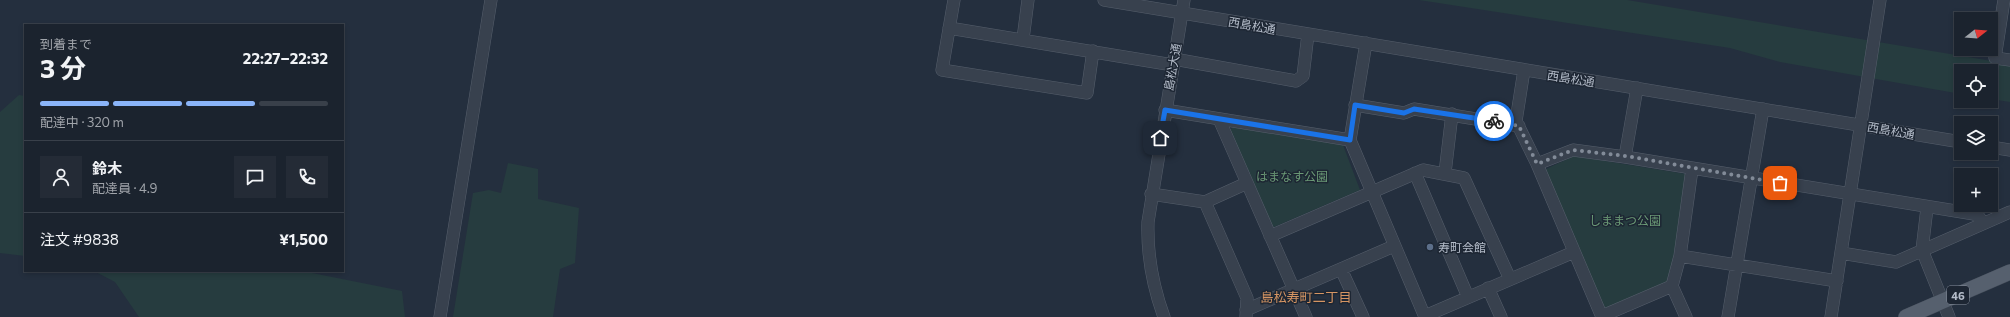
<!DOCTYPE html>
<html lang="ja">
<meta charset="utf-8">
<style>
body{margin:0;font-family:Commissioner,"Noto Sans JP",sans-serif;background:#242b36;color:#f1f3f6;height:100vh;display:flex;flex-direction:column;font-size:15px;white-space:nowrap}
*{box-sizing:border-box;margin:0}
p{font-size:13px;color:#a0a4aa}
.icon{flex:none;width:22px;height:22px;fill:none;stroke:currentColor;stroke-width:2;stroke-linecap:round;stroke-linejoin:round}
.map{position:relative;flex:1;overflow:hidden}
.details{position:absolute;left:24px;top:24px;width:320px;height:248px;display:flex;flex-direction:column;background:#1b232e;border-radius:0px;box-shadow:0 2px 6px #0003,0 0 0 1px #39404a}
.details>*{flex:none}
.needle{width:26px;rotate:73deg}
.fabs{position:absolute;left:1954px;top:12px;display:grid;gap:8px}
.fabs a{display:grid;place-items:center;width:44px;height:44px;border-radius:0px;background:#1b232e;box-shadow:0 2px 6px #0003,0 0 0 1px #39404a;font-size:20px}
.pin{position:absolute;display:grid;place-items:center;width:34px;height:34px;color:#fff;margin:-17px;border-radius:8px;box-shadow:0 2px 6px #0006}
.courier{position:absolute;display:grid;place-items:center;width:40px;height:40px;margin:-20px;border:3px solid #1a73e8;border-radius:50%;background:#fff;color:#222;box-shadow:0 1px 5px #0007}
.summary em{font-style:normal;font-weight:700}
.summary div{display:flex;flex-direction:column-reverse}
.summary{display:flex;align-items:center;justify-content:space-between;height:68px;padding:0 16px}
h1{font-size:26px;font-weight:700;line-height:30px}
.bar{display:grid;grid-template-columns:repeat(4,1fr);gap:6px 4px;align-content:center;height:48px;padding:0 16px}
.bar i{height:5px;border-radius:3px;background:#39404a}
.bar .on{background:#8ab4f8}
.bar p{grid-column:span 4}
.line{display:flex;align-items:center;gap:10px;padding:0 16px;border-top:1px solid #39404a}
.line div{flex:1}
.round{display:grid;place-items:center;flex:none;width:42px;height:42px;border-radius:0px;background:#242b36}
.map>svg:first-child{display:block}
.green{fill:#263c3f}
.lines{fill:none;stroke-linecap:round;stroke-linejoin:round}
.minor-casing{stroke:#565f6c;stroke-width:13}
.major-casing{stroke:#414a57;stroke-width:16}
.minor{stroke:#38414e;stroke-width:12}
.major{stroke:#56606e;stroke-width:15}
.done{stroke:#828b98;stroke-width:4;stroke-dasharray:0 7.2}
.route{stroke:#1a73e8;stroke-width:5}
.service-dot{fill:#5c6f8a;stroke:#1d2633;stroke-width:1.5}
.labels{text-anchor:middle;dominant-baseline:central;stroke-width:3;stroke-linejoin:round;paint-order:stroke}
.shield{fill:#1d2633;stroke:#878f9c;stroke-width:1}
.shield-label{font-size:11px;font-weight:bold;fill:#b4bcc9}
.street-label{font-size:12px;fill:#b4bcc9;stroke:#1d2633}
.park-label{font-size:12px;fill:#6b9a76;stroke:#1d2633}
.poi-label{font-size:12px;fill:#b4bcc9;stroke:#1d2633;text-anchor:start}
.neighbourhood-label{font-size:13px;fill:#d59563;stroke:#1d2633}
</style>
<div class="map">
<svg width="2010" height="317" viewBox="0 0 2010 317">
<rect width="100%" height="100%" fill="#242f3e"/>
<path class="green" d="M1419 0H1627L2010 64V102L1991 99V71H1961V94L1780 62 1730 48Z
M19 95 25 96V256L0 253V112Z
M1233 127 1343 145 1360 190 1274 227 1271 225 1229 131Z
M1574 156 1686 174 1671 277 1667 283 1608 310 1604 308 1545 172 1546 169Z
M508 163 538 169V199L579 208 575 263 560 269 553 317H453L473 193 489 190 501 193Z
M94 271H302L402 291 405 317H139L115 282Z"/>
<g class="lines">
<g class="minor-casing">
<path id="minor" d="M954 0 942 70 1087 93 1093 51
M1104 0 1961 142
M2004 0 1995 58 2010 60
M949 28 1173 65
M1023 39 1028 0
M1366 43 1350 140 1425 317
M1174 59 1296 81 1303 76 1308 34
M1524 70 1516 121 1537 164 1602 317
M1355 105 1404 113 1414 109 1519 126
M1165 110 1350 140
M1219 119 1306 317
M1991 147 2010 150
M1625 157 1637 88
M1537 164 1573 150 1625 157 1974 214 1979 217 1983 223
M1415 173 1468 297
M1445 173 1452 114
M1151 194 1205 202 1247 298 1246 317
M1205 202 1247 183
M1927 208 1922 250 1949 317
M1270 236 1423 170 1464 178 1510 279
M1841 253 1896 262 2010 212
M1680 256 1837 281
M1341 269 1363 317
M1672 286 1686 317
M1488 288 1501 317
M1246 310 1394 246
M1425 316 1574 252
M1602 316 1672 286 1680 256 1692 169
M440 317 491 0
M1164 317C1153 287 1147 254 1148 222L1184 0
M1728 317 1763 109
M1831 317 1880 0"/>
</g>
<g class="major-casing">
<path id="major" d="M1906 317 2010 272"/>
</g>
<use href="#minor" class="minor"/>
<use href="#major" class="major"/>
</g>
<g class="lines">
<path class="done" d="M1494 121 1519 126 1537 164 1573 150 1626 156 1780 183"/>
<path class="route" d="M1160 138 1165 110 1350 140 1355 105 1404 113 1414 109 1494 121"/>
</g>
<circle class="service-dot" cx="1430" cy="247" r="4"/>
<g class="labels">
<rect class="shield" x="1947" y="286" width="22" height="18" rx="3"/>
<g class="shield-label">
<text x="1958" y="295">46</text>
</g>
<g class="street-label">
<text transform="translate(1252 25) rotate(10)">西島松通</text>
<text transform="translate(1172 67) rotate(-80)">島松大通</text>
<text transform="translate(1571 78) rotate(9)">西島松通</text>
<text transform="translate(1891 130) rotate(10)">西島松通</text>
</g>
<g class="park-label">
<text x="1292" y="176">はまなす公園</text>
<text x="1625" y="220">しままつ公園</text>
</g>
<g class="poi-label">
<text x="1438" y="247">寿町会館</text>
</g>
<g class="neighbourhood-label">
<text x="1306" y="297">島松寿町二丁目</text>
</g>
</g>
</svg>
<div class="fabs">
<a><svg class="needle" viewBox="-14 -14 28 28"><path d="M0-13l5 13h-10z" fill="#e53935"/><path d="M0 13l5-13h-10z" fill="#a0a4aa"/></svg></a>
<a><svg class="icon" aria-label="locate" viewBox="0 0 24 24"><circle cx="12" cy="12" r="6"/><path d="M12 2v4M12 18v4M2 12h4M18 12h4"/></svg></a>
<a><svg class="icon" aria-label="layers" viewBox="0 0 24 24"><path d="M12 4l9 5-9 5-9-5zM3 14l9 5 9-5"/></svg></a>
<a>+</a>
</div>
<div class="pin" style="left:1780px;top:183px;background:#ea580c"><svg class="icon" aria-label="bag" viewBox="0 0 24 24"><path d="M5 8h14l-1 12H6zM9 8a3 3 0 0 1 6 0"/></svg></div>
<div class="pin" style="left:1160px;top:138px;background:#1f2937"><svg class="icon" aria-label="home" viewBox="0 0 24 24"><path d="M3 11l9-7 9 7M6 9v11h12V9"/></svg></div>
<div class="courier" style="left:1494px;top:121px"><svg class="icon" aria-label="bike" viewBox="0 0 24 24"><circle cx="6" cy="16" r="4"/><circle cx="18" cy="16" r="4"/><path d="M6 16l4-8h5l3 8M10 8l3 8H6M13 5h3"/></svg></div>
<section class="details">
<div class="summary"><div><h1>3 分</h1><p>到着まで</p></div><em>22:27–22:32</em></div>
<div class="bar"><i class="on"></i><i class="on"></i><i class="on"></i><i></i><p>配達中 · 320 m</p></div>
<div class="line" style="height:72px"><a class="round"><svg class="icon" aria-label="person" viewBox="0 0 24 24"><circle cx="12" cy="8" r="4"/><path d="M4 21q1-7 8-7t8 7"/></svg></a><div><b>鈴木</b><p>配達員 · 4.9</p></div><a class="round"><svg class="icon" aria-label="chat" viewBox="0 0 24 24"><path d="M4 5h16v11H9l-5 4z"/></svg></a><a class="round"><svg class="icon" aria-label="phone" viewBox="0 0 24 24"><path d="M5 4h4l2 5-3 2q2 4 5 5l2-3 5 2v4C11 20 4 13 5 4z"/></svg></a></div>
<div class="line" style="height:52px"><div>注文 #9838</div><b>¥1,500</b></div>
</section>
</div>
